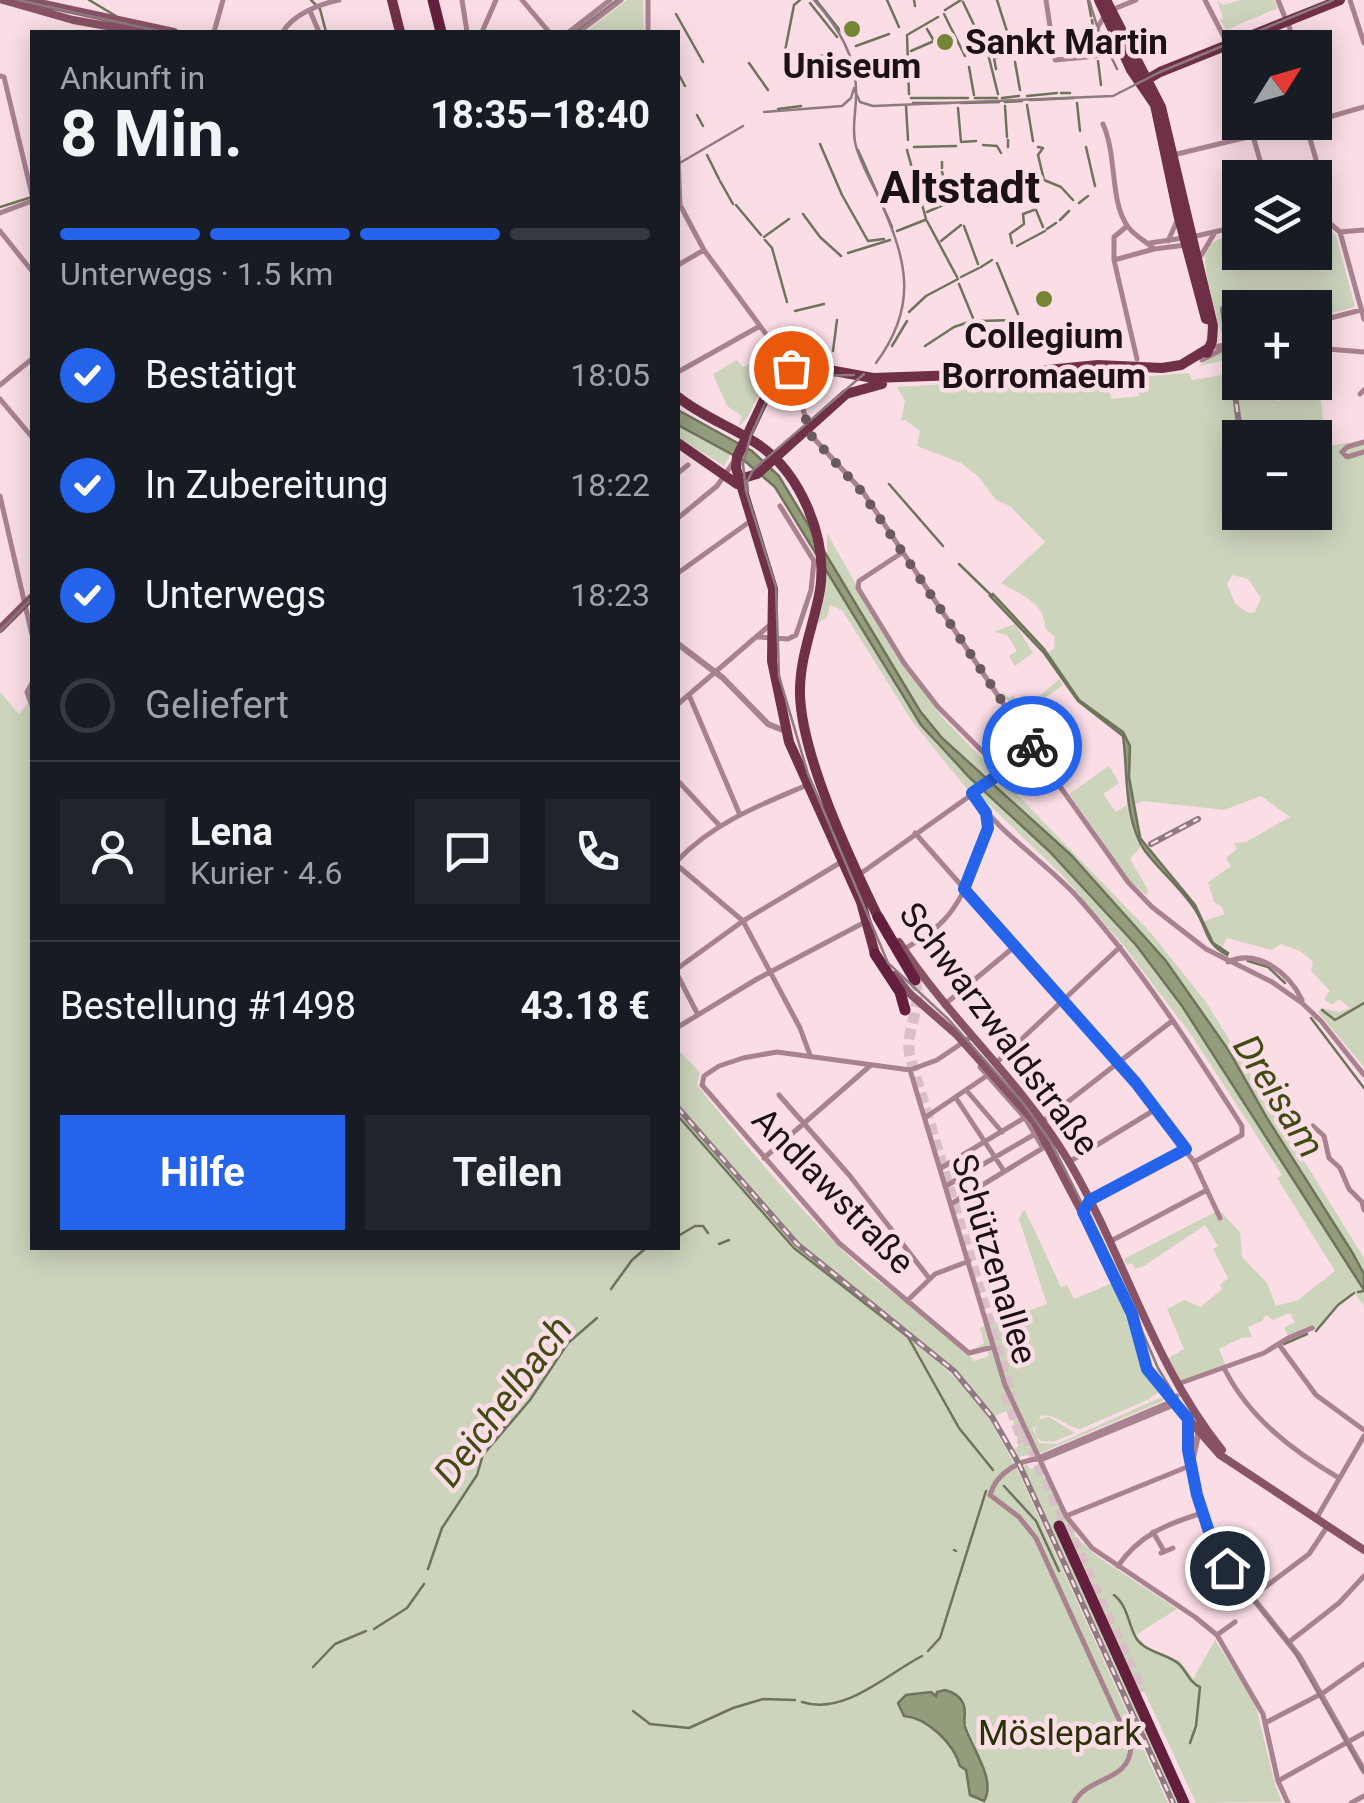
<!DOCTYPE html>
<html lang="de">
<meta charset="utf-8">
<style>
body{margin:0;font-family:Roboto,sans-serif;background:#20242c;color:#f1f3f6;height:100vh;display:flex;flex-direction:column;font-size:38px;white-space:nowrap}
*{box-sizing:border-box;margin:0}
p{font-size:32px;color:#9ea1a6}
.icon{flex:none;width:55px;height:55px;fill:none;stroke:currentColor;stroke-width:2;stroke-linecap:round;stroke-linejoin:round}
.map{position:relative;flex:1;overflow:hidden}
.side{position:absolute;left:30px;top:30px;width:650px;height:1220px;display:flex;flex-direction:column;background:#171b24;border-radius:0px;box-shadow:0 5px 25px #0003}
.side>*{flex:none}
.needle{width:65px;rotate:53deg}
.fabs{position:absolute;left:1222px;top:30px;display:grid;gap:20px}
.fabs a{display:grid;place-items:center;width:110px;height:110px;border-radius:0px;background:#171b24;box-shadow:0 5px 25px #0003;font-size:50px}
.pin{position:absolute;display:grid;place-items:center;width:85px;height:85px;color:#fff;margin:-42px;border:5px solid #fff;border-radius:50%;box-shadow:0 2px 10px #0007}
.courier{position:absolute;display:grid;place-items:center;width:100px;height:100px;margin:-50px;border:8px solid #2563eb;border-radius:50%;background:#fff;color:#222;box-shadow:0 2px 12px #0007}
.headline em{font-style:normal;font-weight:700}
.headline div{display:flex;flex-direction:column-reverse}
.headline{display:flex;align-items:center;justify-content:space-between;height:170px;padding:0 30px}
h1{font-size:65px;font-weight:700;line-height:75px}
.bar{display:grid;grid-template-columns:repeat(4,1fr);gap:15px 10px;align-content:center;height:120px;padding:0 30px}
.bar i{height:12px;border-radius:8px;background:#363941}
.bar .selected{background:#2563eb}
.bar p{grid-column:span 4}
.line{display:flex;align-items:center;gap:25px;padding:0 30px;border-top:2px solid #363941}
.line div{flex:1}
.round{display:grid;place-items:center;flex:none;width:105px;height:105px;border-radius:0px;background:#20242c}
ol{padding:0 30px;list-style:none}
li{display:flex;align-items:center;gap:30px;height:110px}
li p{margin-inline-start:auto}
li .icon{padding:10px;border-radius:50%;background:#2563eb;color:#fff;stroke-width:4}
li:last-child{color:#9ea1a6}
li i{width:55px;height:55px;border:5px solid #363941;border-radius:50%}
.primary-button{display:flex;gap:20px;margin-top:auto;padding:20px 30px}
.primary-button a{flex:1;height:115px;border-radius:0px;background:#2563eb;color:#fff;font-size:40px;font-weight:700;line-height:115px;text-align:center}
.primary-button a+a{background:#20242c;color:#f1f3f6}
.map>svg:first-child{display:block}
.green{fill:#cdd4bc;fill-rule:evenodd}
.water{fill:#939c7b;stroke:#6f735c;stroke-width:2.5}
.lines{fill:none;stroke-linecap:round;stroke-linejoin:round}
.stream{stroke:#6f735c;stroke-width:2.5}
.trunk-tunnel{stroke:#d9bfc6;stroke-width:11;stroke-dasharray:11 5.5;stroke-linecap:butt}
.minor{stroke:#a8828e;stroke-width:5}
.tertiary{stroke:#a8828e;stroke-width:6}
.secondary{stroke:#885364;stroke-width:8}
.primary{stroke:#6f3048;stroke-width:10}
.trunk{stroke:#641f3c;stroke-width:11}
.tram{stroke:#8e7a80;stroke-width:2.5}
.rail-casing{stroke:#8e7a80;stroke-width:6}
.rail{stroke:#fadde5;stroke-width:2.5;stroke-dasharray:8;stroke-linecap:butt}
.done{stroke:#6a595e;stroke-width:10;stroke-dasharray:0 18}
.route{stroke:#2563eb;stroke-width:12}
.poi-dot{fill:#748636;stroke:#fadde5;stroke-width:4}
.labels{text-anchor:middle;dominant-baseline:central;stroke-width:9;stroke-linejoin:round;paint-order:stroke}
.poi-label{font-size:35px;font-weight:bold;fill:#1c1215;stroke:#fadde5}
.street-label{font-size:35px;fill:#1c1215;stroke:#fadde5}
.park-label{font-size:35px;fill:#293207;stroke:#fadde5}
.water-label{font-size:38px;font-style:italic;fill:#404c14;stroke:#fadde5}
.district-label{font-size:45px;font-weight:bold;fill:#1c1215;stroke:#fadde5}
</style>
<div class="map">
<svg width="1364" height="1803" viewBox="0 0 1364 1803">
<rect width="100%" height="100%" fill="#fadde5"/>
<path class="green" d="M627 0H643L644 32H585Z
M1217 0 1223 5 1241 0H1274L1278 8 1226 30 1220 20 1223 18Z
M1315 216 1336 236 1355 307 1315 317V308H1240V335L1223 336C1218 328 1201 258 1205 251 1212 239 1228 236 1240 232V252H1315Z
M1240 347V382L1273 383 1277 401 1320 393 1326 446 1364 441V1067L1318 1012 1322 1008 1339 1012 1350 1008 1339 999 1332 1005 1324 999 1330 991 1311 971 1313 962 1300 951 1281 944 1272 950 1227 938 1222 948 1228 953C1213 947 1208 937 1204 921L1225 914 1221 906 1214 902 1208 882 1231 866 1226 858 1237 849 1234 843 1246 842 1290 817 1261 796 1224 810 1143 801 1135 804 1144 845 1134 816 1129 777 1130 746 1123 732 1079 700 1046 654 1054 649 1055 637 1045 628C1045 603 1022 595 1001 583L1045 542 1010 506 996 500 979 477 961 463 917 446 920 431 905 420 901 421 905 401 897 387 1069 377 1071 390 1098 389 1100 392H1110L1111 399 1139 396 1138 377 1189 373 1192 380 1229 374 1225 360 1199 366 1223 350ZM1240 438H1315V512H1240ZM1233 575 1248 579 1261 598 1255 612 1248 613 1235 603 1227 584Z
M737 360 743 367 749 364 759 377 775 365 780 366 764 384 747 418 738 427 742 416 727 406 713 374Z
M678 425 731 453 724 466 678 437Z
M827 533 888 641 941 716 1150 932 1206 1002 1364 1258V1306L1353 1291 1316 1329 1289 1337 1284 1328 1295 1322 1290 1313 1273 1320 1266 1315 1262 1321 1248 1327 1252 1337 1241 1338 1219 1349 1226 1366 1182 1383 1168 1358 1184 1349 1167 1309 1184 1300 1201 1307 1222 1289 1220 1285 1228 1278 1213 1249 1218 1246 1205 1225 1142 1267 1135 1269 1132 1263 1127 1265 1124 1259 1219 1210 1240 1232 1242 1257 1267 1283 1276 1306 1298 1300 1335 1271 1277 1178 1282 1175 1192 1036 1123 945 1062 875 978 794 993 782 942 738 920 711 827 554Z
M827 571 904 701 937 745 976 784 967 789 912 721 842 610 830 605 827 617 817 624Z
M1015 624 1033 653 1015 666 1009 656 1017 651 1007 635 994 632Z
M1059 679 1063 685 1042 700 1046 706 1038 712 1039 715 1034 711 1037 717 1025 726 1000 689 1009 698 1013 696 1025 709Z
M0 692 19 714 32 698V1248H678V1112L805 1254 910 1336 966 1388 989 1418 1018 1471 1168 1803H0ZM930 1692 932 1696 956 1694 989 1789 970 1795 966 1770 939 1731 919 1722 901 1706 900 1701 907 1695Z
M1109 766 1119 783 1103 794 1116 812 1127 805 1133 832 1141 846 1130 859 1148 890 1147 896 1129 880 1069 794Z
M678 1049 700 1073 697 1085C746 1146 799 1210 856 1263 893 1297 944 1323 974 1361L989 1356 986 1347 972 1350 984 1343 980 1328 1047 1304 1019 1219 1022 1212 1025 1210 1061 1287 1067 1285 1074 1299 1115 1282C1131 1318 1136 1360 1160 1391L1147 1400 1080 1429C1065 1427 1057 1413 1041 1416L1033 1429 1039 1443 1057 1444 1157 1399 1164 1398 1163 1401 1043 1452 1018 1457 1014 1449 1018 1447 1016 1428 1008 1410 995 1416 949 1363 798 1244 678 1107Z
M1049 1417 1075 1433 1053 1442 1041 1441C1033 1435 1033 1426 1040 1419Z
M1027 1464 1030 1469 1038 1466 1076 1537 1095 1555 1177 1609 1136 1635 1146 1647 1180 1661 1193 1679 1215 1640 1255 1703 1275 1784 1282 1802 1196 1803 1144 1691 1140 1693 1181 1803H1175L1023 1468Z"/>
<path class="water" d="M678 410 752 451 779 476 920 711 942 738 1071 855 1166 961 1229 1051 1267 1118 1352 1252 1364 1274V1290L1182 1006 1136 945 1049 851 970 778 921 725 775 487 746 462 678 425Z
M993 594 1044 649 1079 700 1123 732 1130 746 1129 777 1140 838 1195 905 1213 943 1228 953 1227 955C1205 944 1208 930 1196 911 1182 889 1161 872 1145 851 1123 820 1128 769 1123 736L1078 701 1044 653 990 596Z
M945 1690C953 1692 960 1697 963 1703 967 1711 963 1718 965 1726 971 1747 997 1780 984 1801L970 1795 966 1770 960 1766C954 1744 928 1718 904 1716L898 1703 906 1695 931 1692 936 1696 937 1692Z"/>
<g class="lines">
<path class="stream" d="M89 0 116 16
M311 0 320 9 326 32
M816 0 842 33
M887 0 899 27
M914 0 915 6
M997 0 1012 47
M1088 0 1091 16
M963 2 988 54 998 94
M810 3 837 37
M945 10 961 0
M676 14 703 62
M944 14 965 56
M1092 20 1094 33
M856 46 889 34
M785 51 794 5 800 0
M911 51 934 41 927 29
M783 60 784 54
M1098 61 1101 85
M1015 62 1020 90
M749 63 768 90
M785 63 835 53
M969 67 974 95
M996 69 994 58 1012 53
M678 73 685 86
M1061 93H1070
M909 94 907 35 938 17
M1027 96 1057 93
M911 98H968
M975 98H997
M1002 98 1019 96
M1030 100 1074 98
M1005 102 1022 101
M913 103H951
M961 103 999 102
M1077 103 1080 131
M1027 105 1033 141
M906 106 908 140
M1005 106 1007 137
M958 108 961 142 976 141
M778 109 801 106
M697 115 703 126
M1008 140V147
M820 144 842 195 868 241 884 239
M983 145 997 146 1001 153
M914 147 956 146
M1038 147 1043 148 1038 155 1044 180 1061 187 1073 200
M1086 147 1095 186
M858 150 892 227
M907 150 926 219
M707 155 719 179
M942 162V168
M1014 168 1032 206
M942 172 950 196
M720 181 733 204
M1325 190 1330 209
M1079 203 1088 196
M736 205 761 235
M0 207 32 197
M1036 210 1043 227
M927 212 950 202
M803 214 820 237 841 256
M1060 220 1069 211
M927 221 957 277
M964 226 978 264
M1047 229 1056 223
M897 231 925 220
M764 237 789 219
M765 240 772 248 787 302
M941 241 961 225
M1012 243 1010 234 1024 224 1023 214 1034 210
M1017 246 1045 231
M848 253 890 240
M997 263 1018 314
M981 267 992 260
M961 277 979 268
M959 284 973 318
M795 311 824 304
M909 312 926 296 958 279
M978 321 1016 320
M892 346 907 321
M925 346 954 327 972 321
M833 351 837 320
M889 484 943 546
M959 564 992 596
M1248 961 1268 967 1285 983
M1322 1010 1335 1020 1364 1003
M1311 1018 1364 1088
M678 1116 794 1248 908 1337 959 1428 993 1470
M678 1236 695 1226H703L708 1233
M719 1244 729 1240
M611 1289 632 1260 646 1248
M1358 1292 1364 1291
M1316 1331 1338 1305 1354 1293
M1284 1344 1307 1334
M494 1427H506
M1004 1486 1036 1521 1059 1571
M954 1550 956 1551
M428 1569 442 1528 477 1475 483 1455 530 1400 568 1343 597 1318
M1114 1595C1128 1606 1128 1624 1136 1638 1146 1653 1166 1653 1179 1664 1188 1673 1189 1682 1200 1687L1196 1726 1190 1743
M374 1629 407 1608 424 1584
M928 1651 940 1638 986 1491
M313 1667 335 1644 366 1631
M802 1702C844 1716 887 1674 922 1656
M633 1711 650 1724 689 1728 733 1708 763 1699 795 1700"/>
<path class="trunk-tunnel" d="M915 980C924 1008 904 1029 910 1057L1012 1398
M1006 1393 1023 1442
M1025 1434 1142 1692"/>
<path class="minor" d="M462 0 467 32
M522 0 549 32
M648 0V32
M1046 0 1055 60 1087 57
M1205 0 1225 39
M1278 0 1284 15
M1350 0 1364 43
M1114 9 1136 0
M310 11 319 32
M1288 22 1295 48
M214 32 223 0
M283 32C293 14 320 4 339 0
M482 32 496 0
M569 32 610 0
M579 32 621 0
M1226 45 1240 90
M1094 56 1099 55 1096 30 1105 15
M0 76 4 77 32 195
M1315 121 1364 107
M1249 122 1265 178
M1103 124C1118 158 1109 203 1129 228 1136 237 1146 241 1154 249L1186 245
M1306 125 1323 184
M1173 155 1310 122
M678 156 680 205 704 250 794 372 809 433 863 492 1034 750 1128 882 1152 907 1206 949 1272 982 1302 1003 1321 1021 1364 1075
M1315 211 1340 232 1364 319
M0 213 32 201
M1127 226 1114 237V260L1137 359
M0 231 32 271
M1340 232 1364 230
M1192 237 1240 226
M1168 241 1177 221
M1150 243 1183 238
M1200 257 1214 234
M1114 260 1154 249
M678 265 704 250
M1315 322 1361 310
M1209 348 1240 342
M1315 348 1364 352
M1202 360 1236 342
M678 372 760 326
M0 385 32 359
M1360 394 1364 390
M0 399 32 437
M1364 442 1347 447 1342 452 1347 457 1364 452
M678 473 688 465
M0 496 32 635
M678 518 717 486 735 460
M903 552 859 581 858 588 904 663 938 707 1003 772
M678 573 752 520
M759 637 788 639 796 635 811 590 814 561 780 506
M32 683 27 692 32 706
M689 695 740 815
M678 704 770 625
M678 781 719 825
M972 793C1000 835 1048 863 1081 901 1142 970 1192 1048 1242 1126V1135L1194 1162
M915 833 1136 1083 1194 1162 1220 1218
M678 860C713 823 760 805 807 785
M678 866 743 921 800 1028 810 1055
M860 874 1033 751
M905 949C918 940 933 932 944 920 963 900 989 843 987 816
M1228 962C1258 948 1289 973 1302 1000
M678 968 743 921 843 861
M678 976 697 1013
M944 1005 1014 947
M678 1027 757 979 867 921
M971 1037 937 1060 910 1070 777 1052 743 1058 719 1066 704 1076 702 1085 839 1243 969 1353 993 1347
M995 1064 1120 947
M910 1070 1005 1385 1066 1516 1092 1548 1195 1617 1217 1635 1263 1714 1278 1781 1288 1803
M967 1091 1002 1132
M779 1095 850 1176 929 1278
M956 1098 1004 1171
M926 1117 988 1075
M1043 1121 1172 1021
M1313 1126 1324 1136 1329 1158 1340 1168 1349 1189 1362 1202 1364 1210
M764 1158 871 1065
M1069 1162 1156 1109
M941 1168 1024 1118
M946 1186 1035 1134
M1090 1200 1186 1149
M951 1204 1043 1148 1025 1118 980 1067
M1111 1241 1207 1190
M907 1301 935 1274 969 1261
M1280 1346 1316 1395 1364 1430
M1224 1368C1249 1418 1293 1451 1339 1478
M1178 1384 1264 1353 1288 1338 1312 1328
M1038 1458 1173 1401
M1066 1516 1192 1465
M1316 1519 1364 1436
M1153 1532 1164 1551
M1161 1553 1173 1548
M1118 1566C1139 1535 1167 1524 1202 1513
M1253 1596 1309 1554 1327 1527
M1217 1635 1235 1622
M1289 1642 1339 1603 1364 1576
M1265 1723 1323 1693 1364 1664
M1278 1781 1364 1733
M1074 1803C1088 1775 1130 1783 1131 1746L1036 1538 1019 1517 990 1495C996 1473 1021 1458 1043 1459L1169 1407 1177 1396
M1351 1803 1364 1796"/>
<path class="tertiary" d="M678 644 723 678 768 724 785 731
M1188 1419V1449L1197 1495 1220 1557 1299 1656 1364 1771
M1192 1462 1199 1430"/>
<path class="secondary" d="M3 0 73 20 141 32
M26 0 174 32
M0 629 32 597
M899 942C949 1019 1020 1080 1068 1160 1124 1254 1152 1363 1222 1450
M895 975 909 993 957 1035 1034 1121 1112 1270 1131 1315 1144 1363 1164 1391 1220 1455 1364 1550"/>
<path class="primary" d="M392 0 400 32
M1099 0 1131 70 1155 105 1178 214 1206 319
M1106 0 1161 107 1213 326 1212 341 1207 353
M1143 82 1160 72 1340 0
M678 397C703 417 730 426 756 443 801 472 828 539 820 590 814 625 799 658 800 695 802 757 850 859 878 917
M678 443 737 484
M733 481 757 474 846 394 882 384
M875 954 861 902 789 742 772 661 773 589 736 468 737 457 770 387 794 372 829 370 873 378 1016 373 1098 365 1162 368 1181 365 1209 348"/>
<path class="trunk" d="M433 0 441 32
M878 917 915 980
M875 954 900 992 905 1010
M1059 1526 1184 1803"/>
<path class="tram" d="M18 0 163 32
M814 0C838 27 858 58 856 96 856 112 852 125 855 142 859 162 871 180 879 198 907 260 919 305 876 363
M1089 0 1098 29 1117 69
M575 32 617 0
M855 91 860 102 873 106 1113 96 1160 72 1333 0
M764 112 842 106 851 98 854 88
M678 164 743 126
M854 375 801 376 777 387 768 397 751 435 743 464 746 491 776 587 779 676 808 774 888 963 949 1020 1024 1104 1052 1144 1115 1269 1158 1368 1190 1421V1465L1195 1491 1220 1558 1291 1646 1364 1772
M748 491 747 482 753 470 864 374
M0 631 32 598"/>
<g class="rail-casing">
<path id="rail" d="M1223 309 1241 438
M1151 844 1198 819
M678 1108 797 1244 954 1371 992 1417 1019 1464 1173 1803"/>
</g>
<use href="#rail" class="rail"/>
</g>
<g class="lines">
<path class="done" d="M791 368 797 380 809 433 862 492 1032 746"/>
<path class="route" d="M1032 746 1034 750 972 793 986 813 988 828 964 889 1136 1083 1186 1149 1090 1200 1083 1212 1132 1314 1147 1369 1188 1419V1450L1197 1495 1210 1535 1227 1568"/>
</g>
<g class="poi-dot">
<circle cx="852" cy="29" r="10"/>
<circle cx="945" cy="42" r="10"/>
<circle cx="1044" cy="299" r="10"/>
</g>
<g class="labels">
<g class="poi-label">
<text x="965" y="42" text-anchor="start">Sankt Martin</text>
<text x="852" y="66">Uniseum</text>
<text x="1044" y="336">Collegium<tspan x="1044" dy="40">Borromaeum</tspan></text>
</g>
<g class="street-label">
<text transform="translate(999 1029) rotate(53)">Schwarzwaldstraße</text>
<text transform="translate(833 1191) rotate(46)">Andlawstraße</text>
<text transform="translate(994 1259) rotate(73)">Schützenallee</text>
</g>
<g class="park-label">
<text x="1060" y="1733">Möslepark</text>
</g>
<g class="water-label">
<text transform="translate(1279 1096) rotate(58)">Dreisam</text>
<text transform="translate(503 1401) rotate(-53)">Deichelbach</text>
</g>
<g class="district-label">
<text x="960" y="187">Altstadt</text>
</g>
</g>
</svg>
<div class="fabs">
<a><svg class="needle" viewBox="-14 -14 28 28"><path d="M0-13l5 13h-10z" fill="#e53935"/><path d="M0 13l5-13h-10z" fill="#9ea1a6"/></svg></a>
<a><svg class="icon" aria-label="layers" viewBox="0 0 24 24"><path d="M12 4l9 5-9 5-9-5zM3 14l9 5 9-5"/></svg></a>
<a>+</a>
<a>−</a>
</div>
<div class="pin" style="left:791px;top:368px;background:#ea580c"><svg class="icon" aria-label="bag" viewBox="0 0 24 24"><path d="M5 8h14l-1 12H6zM9 8a3 3 0 0 1 6 0"/></svg></div>
<div class="pin" style="left:1227px;top:1568px;background:#1f2937"><svg class="icon" aria-label="home" viewBox="0 0 24 24"><path d="M3 11l9-7 9 7M6 9v11h12V9"/></svg></div>
<div class="courier" style="left:1032px;top:746px"><svg class="icon" aria-label="bike" viewBox="0 0 24 24"><circle cx="6" cy="16" r="4"/><circle cx="18" cy="16" r="4"/><path d="M6 16l4-8h5l3 8M10 8l3 8H6M13 5h3"/></svg></div>
<section class="side">
<div class="headline"><div><h1>8 Min.</h1><p>Ankunft in</p></div><em>18:35–18:40</em></div>
<div class="bar"><i class="selected"></i><i class="selected"></i><i class="selected"></i><i></i><p>Unterwegs · 1.5 km</p></div>
<ol>
<li><svg class="icon" aria-label="check" viewBox="0 0 24 24"><path d="M5 12l5 5 9-10"/></svg>Bestätigt<p>18:05</p></li>
<li><svg class="icon" aria-label="check" viewBox="0 0 24 24"><path d="M5 12l5 5 9-10"/></svg>In Zubereitung<p>18:22</p></li>
<li><svg class="icon" aria-label="check" viewBox="0 0 24 24"><path d="M5 12l5 5 9-10"/></svg>Unterwegs<p>18:23</p></li>
<li><i></i>Geliefert</li>
</ol>
<div class="line" style="height:180px"><a class="round"><svg class="icon" aria-label="person" viewBox="0 0 24 24"><circle cx="12" cy="8" r="4"/><path d="M4 21q1-7 8-7t8 7"/></svg></a><div><b>Lena</b><p>Kurier · 4.6</p></div><a class="round"><svg class="icon" aria-label="chat" viewBox="0 0 24 24"><path d="M4 5h16v11H9l-5 4z"/></svg></a><a class="round"><svg class="icon" aria-label="phone" viewBox="0 0 24 24"><path d="M5 4h4l2 5-3 2q2 4 5 5l2-3 5 2v4C11 20 4 13 5 4z"/></svg></a></div>
<div class="line" style="height:130px"><div>Bestellung #1498</div><b>43.18 €</b></div>
<div class="primary-button"><a>Hilfe</a><a>Teilen</a></div>
</section>
</div>
